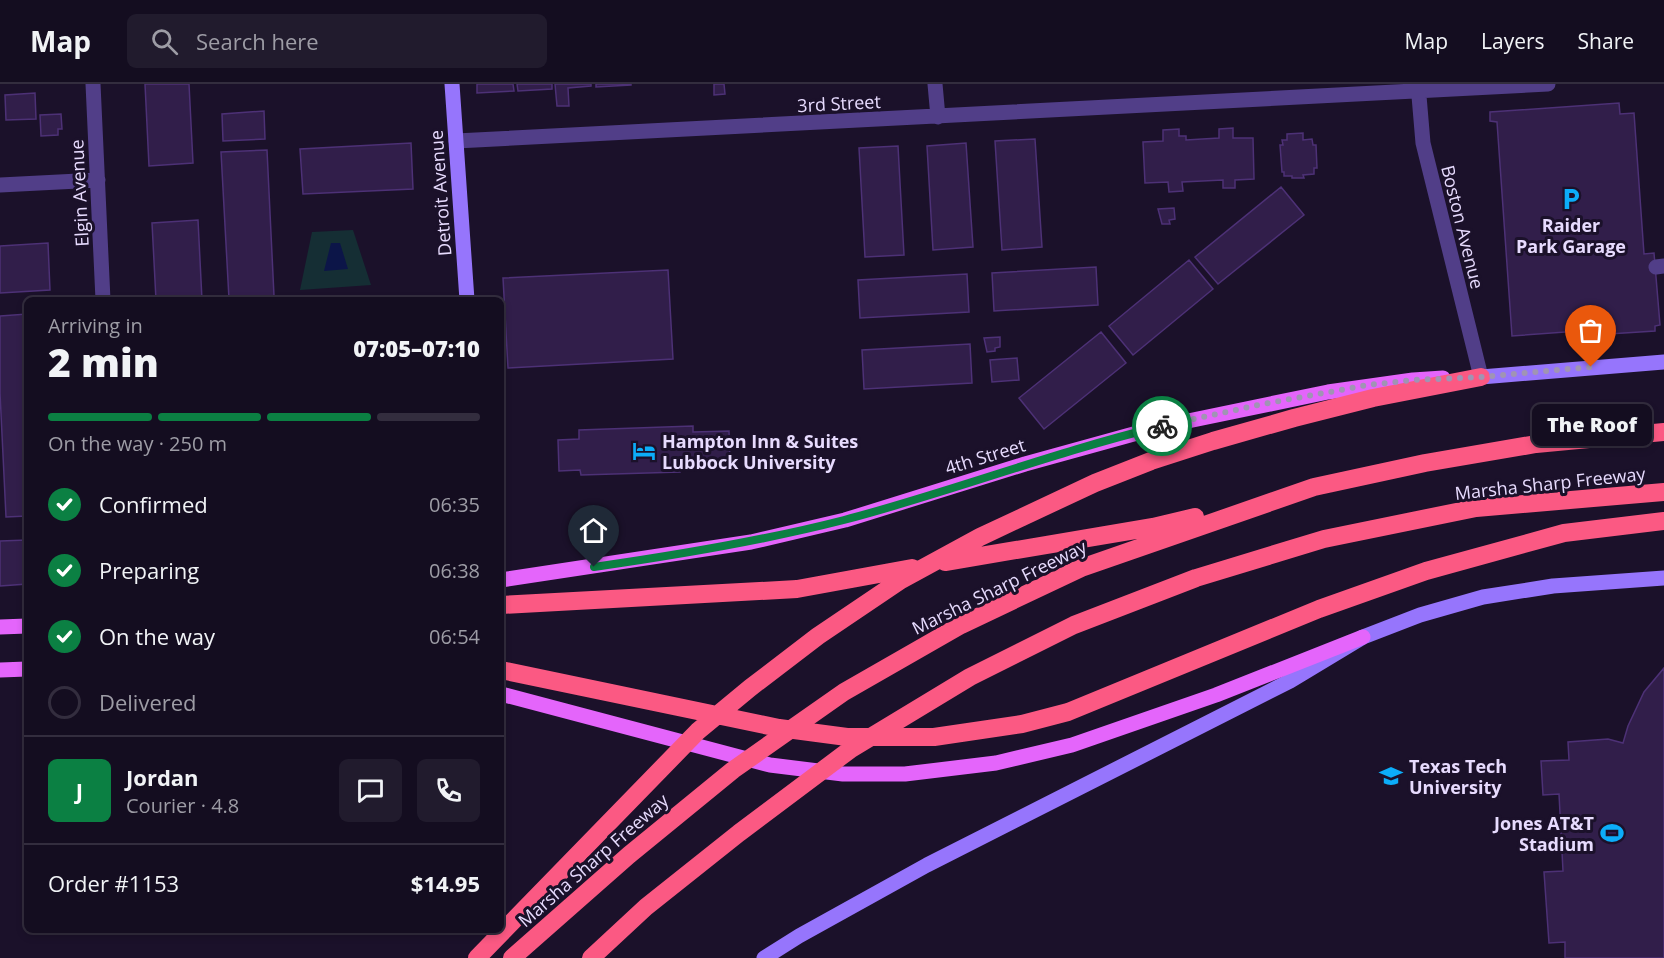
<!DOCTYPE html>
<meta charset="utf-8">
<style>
body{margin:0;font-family:"Open Sans",sans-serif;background:#211b2d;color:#f1f3f6;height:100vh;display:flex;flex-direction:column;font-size:22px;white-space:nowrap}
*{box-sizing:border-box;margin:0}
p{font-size:20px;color:#9d9ca5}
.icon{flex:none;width:33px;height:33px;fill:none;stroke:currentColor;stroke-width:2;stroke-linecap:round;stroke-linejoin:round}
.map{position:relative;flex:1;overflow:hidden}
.details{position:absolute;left:24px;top:213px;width:480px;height:636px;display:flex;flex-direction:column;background:#140d20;border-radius:9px;box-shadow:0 3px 9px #0003,0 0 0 2px #332d3e}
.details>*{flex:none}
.pin{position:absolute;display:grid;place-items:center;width:51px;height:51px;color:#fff;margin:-62px -26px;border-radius:50% 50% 50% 0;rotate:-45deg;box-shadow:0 0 6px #0007}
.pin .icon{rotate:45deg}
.courier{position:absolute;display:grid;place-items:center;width:60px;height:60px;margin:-30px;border:4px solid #0b8043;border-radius:50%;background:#fff;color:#222;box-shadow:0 2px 8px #0007}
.bubble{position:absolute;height:42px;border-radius:9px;background:#140d20;box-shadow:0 3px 9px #0003,0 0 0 2px #332d3e;font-size:20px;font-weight:800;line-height:42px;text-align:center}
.overview em{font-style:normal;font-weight:800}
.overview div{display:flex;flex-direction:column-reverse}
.overview{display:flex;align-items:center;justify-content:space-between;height:102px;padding:0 24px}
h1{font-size:39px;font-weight:800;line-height:45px}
.bar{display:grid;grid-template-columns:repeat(4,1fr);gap:9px 6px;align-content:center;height:72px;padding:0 24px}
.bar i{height:8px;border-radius:4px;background:#332d3e}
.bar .current{background:#0b8043}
.bar p{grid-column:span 4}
.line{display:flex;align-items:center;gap:15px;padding:0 24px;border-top:2px solid #332d3e}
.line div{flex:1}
.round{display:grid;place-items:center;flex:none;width:63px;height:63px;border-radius:9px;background:#211b2d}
ol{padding:0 24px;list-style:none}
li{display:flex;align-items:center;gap:18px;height:66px}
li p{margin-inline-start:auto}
li .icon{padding:6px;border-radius:50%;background:#0b8043;color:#fff;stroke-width:4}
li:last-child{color:#9d9ca5}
li i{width:33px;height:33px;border:3px solid #332d3e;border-radius:50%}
header{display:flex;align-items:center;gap:36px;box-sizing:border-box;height:84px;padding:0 30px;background:#140d20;border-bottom:2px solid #332d3e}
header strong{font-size:28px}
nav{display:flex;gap:33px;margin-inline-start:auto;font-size:21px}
.search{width:420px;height:54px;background:#211b2d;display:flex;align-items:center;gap:15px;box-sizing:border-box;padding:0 21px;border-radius:9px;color:#9d9ca5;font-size:22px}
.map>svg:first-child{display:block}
.green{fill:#152e34}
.water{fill:#0c1548}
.building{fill:#311e4a;stroke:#4d3176;stroke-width:1.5}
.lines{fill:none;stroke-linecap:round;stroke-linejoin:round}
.street{stroke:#513e88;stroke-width:15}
.secondary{stroke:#9675fc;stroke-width:15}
.primary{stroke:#e465fb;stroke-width:15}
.highway{stroke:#fb5983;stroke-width:18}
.done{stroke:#a094b4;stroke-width:6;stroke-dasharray:0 10.8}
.route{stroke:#0b8043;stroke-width:8}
.labels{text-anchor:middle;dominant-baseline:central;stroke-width:6;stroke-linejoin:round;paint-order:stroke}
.street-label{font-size:18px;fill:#e7dbfe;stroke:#1b112a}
.poi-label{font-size:18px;font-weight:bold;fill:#e7dbfe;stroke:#1b112a;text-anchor:start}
</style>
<header>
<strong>Map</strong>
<div class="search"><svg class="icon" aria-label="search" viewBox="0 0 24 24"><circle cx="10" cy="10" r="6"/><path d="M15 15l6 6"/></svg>Search here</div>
<nav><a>Map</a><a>Layers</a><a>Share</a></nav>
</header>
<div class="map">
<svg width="1664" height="874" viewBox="0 0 1664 874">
<rect width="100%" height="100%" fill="#1b112a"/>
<path class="green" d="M353 146 371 201 300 206 312 148Z"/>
<path class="water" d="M331 159H340L348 185 324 187Z"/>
<path class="building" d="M145 0H189L193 79 149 82Z
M477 0H513L514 7 477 9Z
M517 0H552V5L518 7Z
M555 0H591V2L568 4 569 22H557Z
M596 0H631V1L596 3Z
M714 0H724L725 10 714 11Z
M35 9 36 35 6 36 5 11Z
M1619 19 1620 30 1634 29 1644 170 1654 169 1660 241 1655 242V247L1593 251V246L1512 252 1497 38 1490 37V28Z
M264 27 265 55 223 57 222 30Z
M61 30 62 45H58V51L41 52 40 31Z
M1233 44V54H1253L1254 95 1235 96V104H1223V96L1182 98 1183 107 1169 108 1168 98 1145 99 1143 58 1163 57V46L1179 45V52H1186V56L1219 54V45Z
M1303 49V56L1312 55 1313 61H1316L1317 84H1314V90L1303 91 1304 94H1292V92H1284V88H1282L1280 61H1283L1282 56H1287V50Z
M1035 55 1042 163 1002 166 995 57Z
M411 59 413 105 303 110 300 65Z
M966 59 973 163 933 166 927 62Z
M898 62 904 171 865 173 859 64Z
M267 66 274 212 229 215 221 68Z
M1281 103 1304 131 1218 200 1195 173Z
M1174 124 1175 135 1169 136 1170 140H1162L1158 125Z
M198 136 202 216H156L152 139Z
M48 159 50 206 0 209V162Z
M1189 176 1213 205 1133 271 1109 242Z
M1096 183 1098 221 994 227 992 189Z
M668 186 673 275 508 284 503 194Z
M967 190 969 228 860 234 858 196Z
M27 230V432L6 433 0 309V232Z
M1101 248 1126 279 1044 345 1019 314Z
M1000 253V263L995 264V267L987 268 984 254Z
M970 260 972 299 864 305 862 266Z
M1017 274 1019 296 992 298 990 276Z
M693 342V348L729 347 730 378 693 379V383L680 384V388L581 391 580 386 559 387 558 356 579 355V346Z
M27 456V500L0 502V457Z
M1664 584V874H1565V858L1549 859 1544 788 1563 787 1559 710 1543 711 1541 677 1569 676 1568 658 1608 655 1623 659 1628 642 1644 608Z"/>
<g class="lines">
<path class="street" d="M93 0 103 216
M935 0 938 33
M1418 0 1423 59 1481 293
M456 57 1548 0
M0 101 98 96
M1656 183 1664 182"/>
<path class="secondary" d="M452 0 467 216
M1481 293 1664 278
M764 874 799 852 927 781 1290 597 1363 553 1420 531 1483 513 1553 502 1664 494"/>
<path class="primary" d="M501 496 751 458 845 436 1025 380 1159 343 1328 308 1413 296 1443 294
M0 543 27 542
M0 586 27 585
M501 610 770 681 843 690H905L996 679 1072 661 1216 611 1363 553"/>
<path class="highway" d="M945 478 1153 443 1195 433
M501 521 797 505 912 484
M501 586 779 644 847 653H934L1022 640 1068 628 1319 525 1426 487 1564 449 1664 437
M477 874 698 647 750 604 818 552 901 496 980 453 1095 399 1151 377 1213 357 1294 334 1373 314 1481 293
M512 874 629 771 733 686 844 608 961 541 1081 484 1314 403 1425 379 1536 360 1664 348
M591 874 646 823 739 749 851 665 970 593 1074 541 1196 494 1324 455 1476 424 1664 408"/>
</g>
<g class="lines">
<path class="done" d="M1162 342 1263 320 1368 301 1413 296 1481 293 1591 283"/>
<path class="route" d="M594 483C678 471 762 457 844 436 951 408 1054 368 1162 342"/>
</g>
<defs>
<g id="parking-bare" transform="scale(1.8)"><path d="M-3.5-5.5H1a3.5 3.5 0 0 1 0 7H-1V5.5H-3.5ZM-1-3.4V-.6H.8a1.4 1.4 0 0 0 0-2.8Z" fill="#0cadf9" stroke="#1b112a" stroke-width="2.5" paint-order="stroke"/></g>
<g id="hotel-bare" transform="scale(1.8)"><path d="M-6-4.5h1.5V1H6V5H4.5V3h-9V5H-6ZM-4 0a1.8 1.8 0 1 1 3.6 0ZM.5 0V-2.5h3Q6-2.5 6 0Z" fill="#0cadf9" stroke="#1b112a" stroke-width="2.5" paint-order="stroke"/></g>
<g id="university-bare" transform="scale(1.8)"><path d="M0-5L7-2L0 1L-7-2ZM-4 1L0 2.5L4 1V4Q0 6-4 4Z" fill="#0cadf9" stroke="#1b112a" stroke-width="2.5" paint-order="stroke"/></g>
<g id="stadium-bare" transform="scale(1.8)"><path d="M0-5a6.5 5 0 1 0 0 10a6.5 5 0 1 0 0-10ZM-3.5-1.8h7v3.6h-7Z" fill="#0cadf9" stroke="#1b112a" stroke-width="2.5" paint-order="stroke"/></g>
</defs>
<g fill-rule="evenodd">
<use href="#parking-bare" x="1571" y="115"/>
<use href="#hotel-bare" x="644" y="367"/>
<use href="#university-bare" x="1391" y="692"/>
<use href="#stadium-bare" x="1612" y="749"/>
</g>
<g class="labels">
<g class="street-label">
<text transform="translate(839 19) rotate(-3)">3rd Street</text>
<text transform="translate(79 109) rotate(-93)">Elgin Avenue</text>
<text transform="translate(440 109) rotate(-94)">Detroit Avenue</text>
<text transform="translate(1463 143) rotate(76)">Boston Avenue</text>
<text transform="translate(985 372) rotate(-17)">4th Street</text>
<text transform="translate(1550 399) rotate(-6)">Marsha Sharp Freeway</text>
<text transform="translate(999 503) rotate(-26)">Marsha Sharp Freeway</text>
<text transform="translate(593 776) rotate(-41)">Marsha Sharp Freeway</text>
</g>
<g class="poi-label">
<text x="1571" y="141" text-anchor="middle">Raider<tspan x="1571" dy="21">Park Garage</tspan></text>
<text x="662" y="357">Hampton Inn &amp; Suites<tspan x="662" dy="21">Lubbock University</tspan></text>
<text x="1409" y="682">Texas Tech<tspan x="1409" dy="21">University</tspan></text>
<text x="1594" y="739" text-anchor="end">Jones AT&amp;T<tspan x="1594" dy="21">Stadium</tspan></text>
</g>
</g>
</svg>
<div class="pin" style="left:1591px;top:283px;background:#ea580c"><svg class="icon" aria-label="bag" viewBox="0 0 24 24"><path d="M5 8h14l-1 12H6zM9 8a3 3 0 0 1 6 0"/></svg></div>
<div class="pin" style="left:594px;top:483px;background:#1f2937"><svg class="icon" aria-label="home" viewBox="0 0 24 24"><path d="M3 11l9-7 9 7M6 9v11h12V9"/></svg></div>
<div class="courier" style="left:1162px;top:342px"><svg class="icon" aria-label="bike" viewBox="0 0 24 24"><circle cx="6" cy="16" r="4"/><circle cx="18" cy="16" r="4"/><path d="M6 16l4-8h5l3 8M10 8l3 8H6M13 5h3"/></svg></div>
<div class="bubble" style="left:1532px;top:320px;width:120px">The Roof</div>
<section class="details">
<div class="overview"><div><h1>2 min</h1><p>Arriving in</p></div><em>07:05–07:10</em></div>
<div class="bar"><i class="current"></i><i class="current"></i><i class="current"></i><i></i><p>On the way · 250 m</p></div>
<ol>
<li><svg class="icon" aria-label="check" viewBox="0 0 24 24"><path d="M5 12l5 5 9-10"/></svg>Confirmed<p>06:35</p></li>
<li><svg class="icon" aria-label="check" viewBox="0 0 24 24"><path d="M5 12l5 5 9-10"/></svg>Preparing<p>06:38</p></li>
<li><svg class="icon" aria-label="check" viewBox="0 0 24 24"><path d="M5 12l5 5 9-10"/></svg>On the way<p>06:54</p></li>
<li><i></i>Delivered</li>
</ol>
<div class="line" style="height:108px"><b class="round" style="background:#0b8043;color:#fff">J</b><div><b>Jordan</b><p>Courier · 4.8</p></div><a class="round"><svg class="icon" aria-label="chat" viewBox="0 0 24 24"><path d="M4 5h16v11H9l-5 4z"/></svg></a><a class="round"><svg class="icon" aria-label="phone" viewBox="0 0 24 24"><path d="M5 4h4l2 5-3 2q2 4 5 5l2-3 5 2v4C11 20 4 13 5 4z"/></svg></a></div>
<div class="line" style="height:78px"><div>Order #1153</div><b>$14.95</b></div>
</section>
</div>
